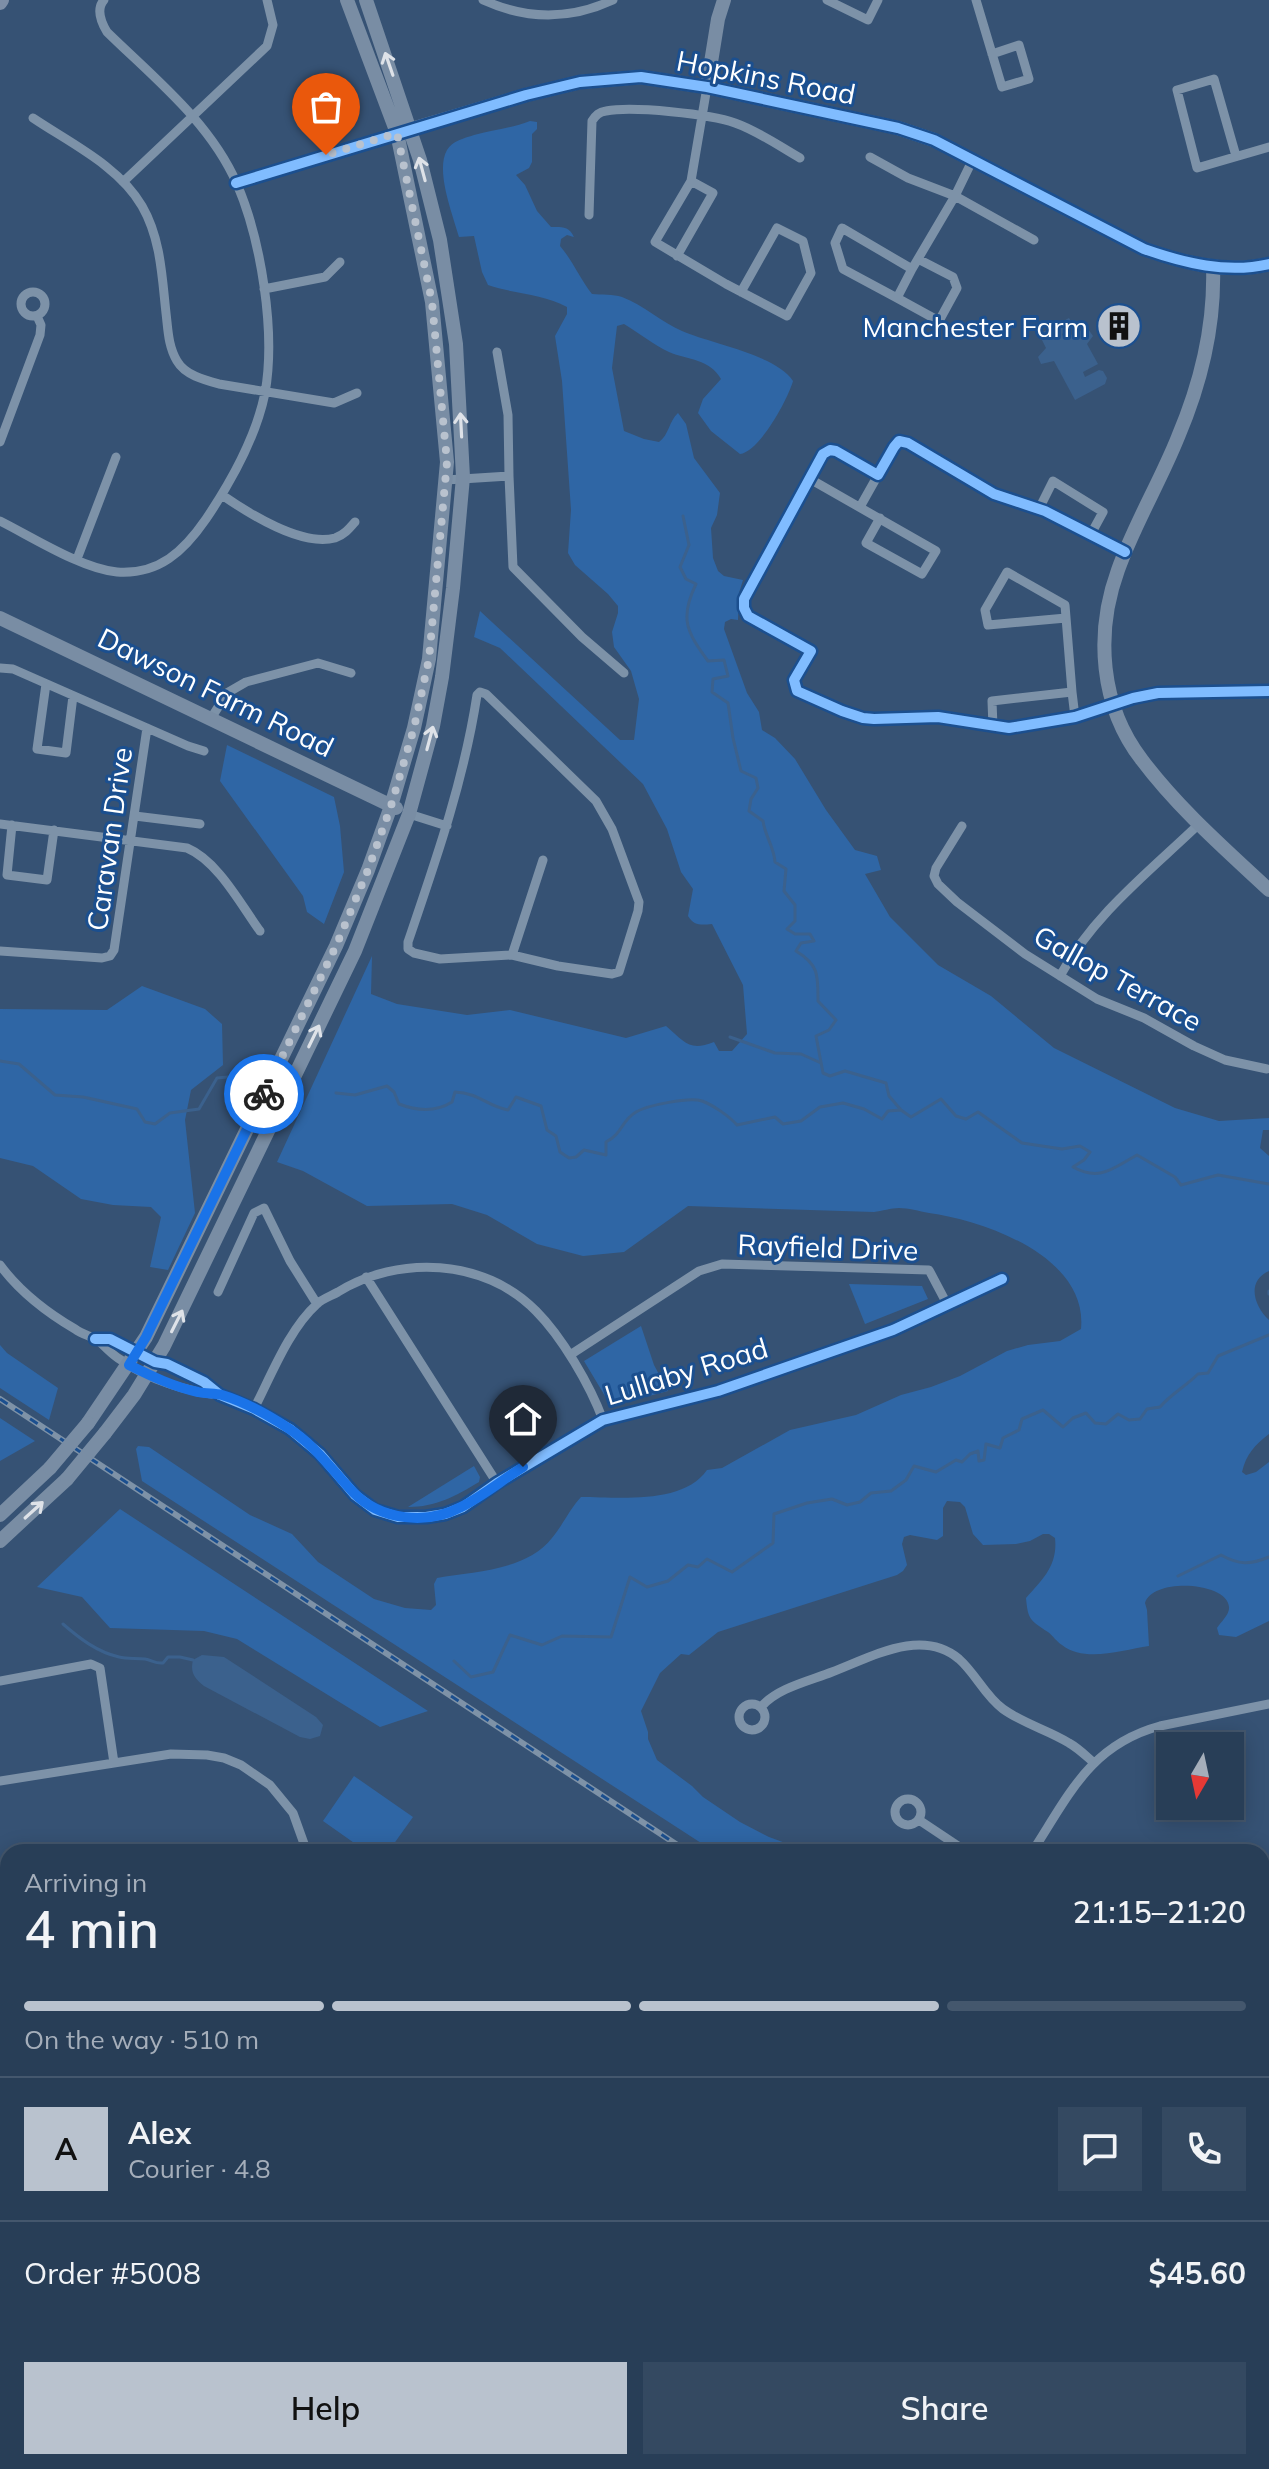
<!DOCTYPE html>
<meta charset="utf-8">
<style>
body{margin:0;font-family:Mulish,sans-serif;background:#344961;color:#f1f3f6;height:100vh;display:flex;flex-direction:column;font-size:30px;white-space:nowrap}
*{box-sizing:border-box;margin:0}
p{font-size:26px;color:#a5aeba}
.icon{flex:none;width:44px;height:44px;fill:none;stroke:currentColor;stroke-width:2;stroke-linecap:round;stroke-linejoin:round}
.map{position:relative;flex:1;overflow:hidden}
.sheet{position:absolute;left:0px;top:1844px;width:1270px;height:626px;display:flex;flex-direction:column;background:#283e57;border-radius:24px 24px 0 0;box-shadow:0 4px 20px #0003,0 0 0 2px #44576d}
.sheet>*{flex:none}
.needle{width:52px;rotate:189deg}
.tools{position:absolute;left:1156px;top:1732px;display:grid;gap:16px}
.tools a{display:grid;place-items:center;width:88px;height:88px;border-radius:0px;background:#283e57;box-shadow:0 4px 20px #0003,0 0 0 2px #44576d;font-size:40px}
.pin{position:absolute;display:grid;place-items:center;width:68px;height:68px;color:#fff;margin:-82px -34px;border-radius:50% 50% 50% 0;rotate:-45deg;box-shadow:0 0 8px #0007}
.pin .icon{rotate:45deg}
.courier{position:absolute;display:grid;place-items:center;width:80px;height:80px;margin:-40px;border:6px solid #1a73e8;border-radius:50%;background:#fff;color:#222;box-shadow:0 2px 10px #0007}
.overview em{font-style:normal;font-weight:600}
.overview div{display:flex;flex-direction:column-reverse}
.overview{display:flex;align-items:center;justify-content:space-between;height:136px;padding:0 24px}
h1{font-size:52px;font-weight:600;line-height:60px}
.bar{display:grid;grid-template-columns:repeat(4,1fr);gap:12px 8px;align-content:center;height:96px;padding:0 24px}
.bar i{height:10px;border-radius:6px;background:#44576d}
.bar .selected{background:#b9c2ce}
.bar p{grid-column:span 4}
.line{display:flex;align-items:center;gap:20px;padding:0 24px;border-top:2px solid #44576d}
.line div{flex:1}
.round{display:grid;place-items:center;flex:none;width:84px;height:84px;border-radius:0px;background:#344961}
.cta{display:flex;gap:16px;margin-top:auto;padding:16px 24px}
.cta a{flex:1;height:92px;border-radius:0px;background:#b9c2ce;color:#111;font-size:32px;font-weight:600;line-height:92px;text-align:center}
.cta a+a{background:#344961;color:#f1f3f6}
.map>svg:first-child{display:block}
.green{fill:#2f66a5}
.water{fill:#3b618d}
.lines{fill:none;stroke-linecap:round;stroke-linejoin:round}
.stream{stroke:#3b618d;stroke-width:3}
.street{stroke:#7d92a8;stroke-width:9}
.secondary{stroke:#798da4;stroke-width:14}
.primary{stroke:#7d8ea7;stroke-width:14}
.rail-casing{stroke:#7e92a7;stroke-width:6}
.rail{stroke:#1b4f8f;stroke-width:3;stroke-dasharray:9;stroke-linecap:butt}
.secondary-bridge{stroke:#798da4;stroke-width:14}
.cycleway-casing{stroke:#1b4f8f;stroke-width:15}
.cycleway{stroke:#80bcff;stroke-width:10}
.oneway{stroke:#dee2e8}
.done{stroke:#b9c2ce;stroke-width:8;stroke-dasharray:0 14.4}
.route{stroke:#1a73e8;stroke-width:10}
.labels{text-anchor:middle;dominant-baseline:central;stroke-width:6;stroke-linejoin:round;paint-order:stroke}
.street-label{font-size:28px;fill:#fff;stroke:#1b4f8f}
.poi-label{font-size:28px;fill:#fff;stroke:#1b4f8f;text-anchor:end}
</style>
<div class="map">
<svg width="1269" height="2469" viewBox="0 0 1269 2469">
<rect width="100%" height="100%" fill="#365274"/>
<path class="green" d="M530 121 537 122V129L532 134V162L529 168 516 175 525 185 537 211 551 227C562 227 569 226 574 237L567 235 561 239 560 246C573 261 580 279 592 294 602 295 613 294 622 297 644 305 661 322 682 331 709 343 777 355 793 381 788 399 760 451 740 454L711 431 698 413 703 399 721 379C710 359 688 360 669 352 654 345 639 333 624 324L617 326 612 368 624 431 644 439 659 442C669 435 669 421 678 413L686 424 694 458 720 493 717 515 711 528 713 558 718 571 724 576 743 580 739 593 738 620 731 619 725 622 724 629 747 693 759 712 762 730 775 738 795 759 826 810 855 850 877 856 881 870 865 874 890 917 938 965 991 996 1054 1048 1175 1108 1219 1121 1269 1118V1130H1263L1260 1148 1269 1156V1271C1246 1281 1254 1306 1269 1320V1434C1255 1445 1246 1454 1242 1472L1246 1475 1256 1472 1269 1462V1621L1236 1637 1219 1635 1217 1628C1221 1622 1230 1614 1229 1607 1228 1582 1153 1577 1145 1603L1147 1610 1149 1646C1122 1650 1085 1663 1062 1645 1057 1642 1053 1636 1048 1632 1030 1620 1028 1620 1026 1598 1043 1579 1058 1565 1055 1538L1049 1534H1043L1030 1541 1016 1544 983 1545 973 1534 965 1507 960 1502 947 1501 943 1508V1536L937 1540 910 1535 904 1537 902 1544 907 1565 903 1571 897 1575 718 1632 689 1655 681 1654 660 1673 641 1711 648 1732V1739L657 1760 692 1786 703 1797 740 1822 769 1837 810 1852H715L142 1481 136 1449 138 1446 149 1447 250 1515 292 1534 318 1562 374 1599 405 1608 431 1610 436 1605 434 1584 437 1578C475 1571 526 1571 552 1538 563 1525 569 1510 581 1497 618 1497 683 1505 707 1470L722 1468 790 1430 856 1415 901 1395 931 1387 960 1376 1007 1351 1028 1345 1060 1341 1081 1329C1088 1257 986 1221 929 1213 919 1211 908 1208 899 1208 891 1208 882 1211 874 1212L688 1206 624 1252 583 1256 537 1244 487 1215 452 1204 367 1206 303 1171 277 1162 372 956 371 994 397 1004 467 1015 510 1010 626 1038 666 1026C685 1042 689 1052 714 1042L719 1051H732L747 1034 743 985 712 924C701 925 694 926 688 916L693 889 681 872 667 829 643 784 500 648 474 637 480 611 620 740H634L639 699 631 671 614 647 612 632 618 613V606L608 594 575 565 568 553 571 510 562 381 555 336 567 314V307C544 294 514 294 488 285L482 272 474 236 459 237C453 215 435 171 447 150 452 141 465 138 474 135 493 130 512 128 530 121Z
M227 745 334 797 340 826 344 872 324 924 307 912 303 896 220 781Z
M142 986 205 1009 222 1024 223 1065 191 1090 185 1120 195 1213 168 1270 150 1267 161 1217 151 1207 113 1205 81 1199 33 1166 0 1158V1009L107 1010Z
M849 1284 922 1286 928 1299 865 1324Z
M641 1326 654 1365 668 1391 611 1406 584 1361Z
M0 1345 7 1353 58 1388 49 1420 0 1388Z
M0 1418 35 1441 0 1461Z
M474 1466 480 1477 479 1482C456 1496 436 1507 408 1507Z
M120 1509 428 1711 380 1727 237 1639 204 1631 110 1628 82 1597 37 1587Z
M354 1776 413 1817 388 1852H367L323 1821Z
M1262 2252 1269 2257V2469H1096L1090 2462H1262Z"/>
<path class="water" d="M1069 318 1072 323 1068 330 1062 334 1064 338 1084 329H1088L1093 336 1087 344 1098 364 1083 372 1085 377 1099 370 1103 371 1107 378 1105 384 1075 400 1054 361 1041 364 1038 357 1046 348 1039 334Z
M202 1655 224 1657 316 1717 323 1725 320 1736 310 1739 300 1737 204 1686C194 1678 190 1672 193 1660Z"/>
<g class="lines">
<path class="stream" d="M683 516 689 545 680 567 686 579 696 584C679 619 687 632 708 661L724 660 728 676 713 679 712 692 728 703 733 738 741 771 756 778 758 788 751 799 749 811 763 821C765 836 774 847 775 862L786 869 784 891 795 905V921L787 929 795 934H810L814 941 801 943 796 951C819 965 818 975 818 1001L836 1020 829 1030 816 1036 823 1073 830 1076 845 1071 886 1083 889 1096 901 1110
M730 1037 775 1053 801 1054 821 1063
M0 1061 19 1064 55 1095 83 1097 137 1109 145 1122 155 1124 170 1113 199 1109 217 1078 239 1076
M336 1093 355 1095 387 1086 394 1092 399 1104C417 1111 436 1112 452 1102L455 1092C479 1093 487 1106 508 1110L516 1097 541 1106 547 1130 556 1136 560 1152 569 1158 576 1157 584 1150 606 1155V1142C623 1133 621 1121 636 1112 648 1105 689 1097 702 1101 713 1105 729 1116 737 1125L775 1117 783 1124 801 1121 820 1107 843 1103 864 1109 882 1119 888 1111 901 1110 911 1117 941 1099 956 1116 966 1119 978 1112 1022 1143 1062 1149 1080 1146 1090 1152 1084 1160 1073 1167C1100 1182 1113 1168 1137 1155L1175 1177 1181 1185 1218 1175 1269 1184
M1269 1291V1294
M1178 1576 1221 1555C1239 1565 1250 1565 1269 1557
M63 1624C79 1638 97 1652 119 1657 127 1659 136 1658 145 1659 152 1660 155 1664 163 1663L168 1657H180L193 1660
M454 1661 471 1677 493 1672 510 1635 542 1645 562 1636 611 1637 630 1577 647 1587 668 1581 688 1565 698 1567 707 1559 732 1572 773 1543 774 1514 807 1503 832 1499 847 1505 860 1502 871 1493 891 1491 906 1480 914 1466 936 1472 956 1460 962 1462 970 1454 978 1451 979 1461 984 1460 986 1444 1000 1448 1003 1438 1019 1430 1022 1419 1043 1410 1063 1427 1073 1418 1086 1413 1095 1423 1106 1424 1118 1414 1129 1420 1140 1419 1147 1409 1160 1407C1171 1394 1186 1386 1198 1374L1208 1373 1218 1356 1269 1335"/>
<path class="street" d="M483 0C527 20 570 20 613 0
M827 0 868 20 878 0
M976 0 1002 87 1029 79 1019 45 992 54
M707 87 691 181 655 242 726 284 787 316 811 273 803 241 777 228 741 292
M33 118C70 143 119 166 142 206 161 239 162 277 166 313 168 329 168 346 177 361 185 375 204 380 219 384L334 403 357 393
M1236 156 1214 79 1177 90 1197 168 1269 147
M870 157 908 178 955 196 1034 240
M123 182 267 46 273 25 267 0
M236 183 397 133
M589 215 592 121C596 115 599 112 606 111 633 106 710 114 735 123 758 131 779 146 800 158
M677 256 713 193 691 181
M912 269 897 298 843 269 835 243 842 228 912 269 955 196 972 161
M264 289 325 277 340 262
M21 304a12 12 0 1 1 24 0a12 12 0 1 1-24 0Z
M897 298 939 321 957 288 953 277 918 259
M497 352 508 415 509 476
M0 442 40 335 41 325 37 316
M810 479 936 551 922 574 866 543 880 518
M446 480 509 476 513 567 582 637 624 673
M222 495C248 513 302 547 335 538 344 535 349 529 355 522
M860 507 878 475
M1039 509 1053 481 1103 512 1091 534
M0 521C32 537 82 569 117 572 159 575 184 551 206 519 231 482 256 437 265 393 276 332 261 240 237 184 210 122 154 78 107 32 101 22 96 9 104 0
M1125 552 1045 511 994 494 908 443 899 441 894 447 878 475 836 451 830 450 823 454 744 599V608L748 616 811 651 794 680 797 691 842 711 863 718 874 719 938 717 1009 728 1075 717 1133 698 1158 693 1269 691
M77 559 116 457
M1066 618 988 625 985 610 1007 572 1065 605 1072 692
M0 668 13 669 188 746 204 751
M46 684 37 749 66 753 73 696
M480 692 486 694 596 801 612 829 639 902 638 911 619 972 612 974 558 966 512 955 440 959 414 953 408 949V942C436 860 464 780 477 695Z
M210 720 227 693 246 682 318 663 351 673
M993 727 992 701 1072 692 1075 717
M409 814 447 826
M135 816 200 824
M0 824 187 848C218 861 241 905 260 931
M12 825 7 875 47 880 54 830
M962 826 936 868 934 876 938 884 957 902 1025 954 1097 999 1144 1018 1194 1046 1225 1060 1267 1069
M0 951 102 958 110 956 114 950 147 728
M512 955 543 860
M1060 976C1093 915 1150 871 1199 824
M0 1265C20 1292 46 1312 75 1329 82 1334 90 1336 97 1340 105 1346 112 1355 121 1360 148 1379 187 1392 220 1395
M366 1277 497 1483
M218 1292 254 1213 264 1208 290 1261 317 1304
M95 1339H110L155 1362 167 1364 204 1382 220 1395 254 1409 290 1429 320 1454 355 1495 375 1510 398 1517H426L445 1514 463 1507 497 1483 603 1420 718 1391 893 1330 1002 1279
M570 1355 699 1271 722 1264 929 1270 947 1304
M254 1409C271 1376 289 1329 317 1304 322 1299 331 1296 338 1292 398 1255 484 1258 536 1311 562 1337 590 1385 603 1420
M0 1681 91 1664 100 1668 114 1763
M739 1717a13 13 0 1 1 26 0a13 13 0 1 1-26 0Z
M761 1707C777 1688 809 1681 832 1672 870 1658 921 1627 959 1659 976 1674 985 1696 1003 1709 1024 1724 1048 1730 1069 1743 1078 1748 1085 1755 1093 1762
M0 1781 171 1754 207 1755 224 1758 241 1765 270 1785 293 1813 307 1852
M895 1812a13 13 0 1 1 26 0a13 13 0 1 1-26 0Z
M919 1820 967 1852
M1032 1852C1069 1795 1090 1745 1160 1726L1269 1704
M1262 1867 1269 1868
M1262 2045 1269 2050
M699 2462 703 2469
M1076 2462 1082 2469
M941 2469 944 2462"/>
<path class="secondary" d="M707 87 718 19 724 0
M405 131 526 95 580 82 641 77 707 87 898 128 934 140 1144 249C1184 263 1227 274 1269 264
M1213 266C1215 325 1201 383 1178 437 1160 482 1134 525 1118 570 1095 633 1100 706 1142 760 1178 808 1225 849 1269 890
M0 618 396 808
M88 1423 146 1337 336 946 368 870 391 806 414 728 429 659 447 462 432 302 397 133 347 0
M105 1433 134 1395 164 1346 355 951 409 814 433 726 442 677 453 588 463 477 456 344 440 240 420 160 366 0
M0 1515 50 1468
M0 1541 67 1479
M0 1987 8 1985
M434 2462 466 2469
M310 2469 345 2462
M896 2469 900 2462"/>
<path class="primary" d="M0 3 2 0"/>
<g class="rail-casing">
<path id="rail" d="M0 1399 688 1852
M1262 2238 1269 2243"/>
</g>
<use href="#rail" class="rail"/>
<path class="secondary-bridge" d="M50 1468 88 1423
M67 1479 105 1433"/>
<g class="cycleway-casing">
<path id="cycleway" d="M236 183 526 95 580 82 641 77 707 87 898 128 934 140 1144 249C1184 263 1227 274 1269 264
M1125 552 1045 511 994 494 908 443 899 441 894 447 878 475 836 451 830 450 823 454 744 599V608L748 616 811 651 794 680 797 691 842 711 863 718 874 719 938 717 1009 728 1075 717 1133 698 1158 693 1269 691
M95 1339H110L155 1362 167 1364 204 1382 220 1395 254 1409 290 1429 320 1454 355 1495 375 1510 398 1517H426L445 1514 463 1507 497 1483 603 1420 718 1391 893 1330 1002 1279"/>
</g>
<use href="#cycleway" class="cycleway"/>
</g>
<defs><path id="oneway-shaft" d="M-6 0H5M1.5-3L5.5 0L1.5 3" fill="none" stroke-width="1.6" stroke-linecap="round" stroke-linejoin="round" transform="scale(2)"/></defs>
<g class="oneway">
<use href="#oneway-shaft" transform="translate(389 64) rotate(-109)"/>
<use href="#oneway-shaft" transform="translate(422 169) rotate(-105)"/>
<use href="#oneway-shaft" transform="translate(461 425) rotate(-93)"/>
<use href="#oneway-shaft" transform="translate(430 738) rotate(-75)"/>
<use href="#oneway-shaft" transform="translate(314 1036) rotate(-64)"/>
<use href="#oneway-shaft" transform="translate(177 1321) rotate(-63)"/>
<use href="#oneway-shaft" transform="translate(34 1510) rotate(-42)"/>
</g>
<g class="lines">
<path class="done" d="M264 1094 336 946 368 870 391 806 414 728 429 659 447 462 432 302 397 133 326 155"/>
<path class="route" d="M264 1094 146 1337 129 1365C151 1376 174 1387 198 1392 206 1394 214 1393 222 1395 245 1402 268 1415 288 1428 315 1445 332 1470 353 1492 381 1521 427 1525 461 1507 483 1496 502 1480 523 1467"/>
</g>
<defs>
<g id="building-disc" transform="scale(2.3)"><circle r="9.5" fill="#b9c2ce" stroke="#1b4f8f"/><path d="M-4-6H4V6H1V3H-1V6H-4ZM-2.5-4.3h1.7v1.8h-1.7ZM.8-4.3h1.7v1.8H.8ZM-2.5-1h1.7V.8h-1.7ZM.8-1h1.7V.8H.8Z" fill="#111"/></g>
</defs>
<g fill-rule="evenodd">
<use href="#building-disc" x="1119" y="326"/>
</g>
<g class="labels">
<g class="street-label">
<text transform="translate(766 77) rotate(11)">Hopkins Road</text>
<text transform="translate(216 692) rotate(26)">Dawson Farm Road</text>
<text transform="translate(109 839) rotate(-82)">Caravan Drive</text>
<text transform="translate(1118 978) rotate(29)">Gallop Terrace</text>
<text transform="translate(828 1247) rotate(2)">Rayfield Drive</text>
<text transform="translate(686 1371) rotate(-17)">Lullaby Road</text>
</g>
<g class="poi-label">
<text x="1088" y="326">Manchester Farm</text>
</g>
</g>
</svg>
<div class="tools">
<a><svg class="needle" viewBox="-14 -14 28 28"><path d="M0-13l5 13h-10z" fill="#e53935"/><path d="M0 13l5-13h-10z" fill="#a5aeba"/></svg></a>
</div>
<div class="pin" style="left:326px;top:155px;background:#ea580c"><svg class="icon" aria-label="bag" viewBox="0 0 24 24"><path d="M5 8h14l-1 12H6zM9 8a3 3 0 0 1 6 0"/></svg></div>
<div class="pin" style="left:523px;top:1467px;background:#1f2937"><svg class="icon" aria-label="home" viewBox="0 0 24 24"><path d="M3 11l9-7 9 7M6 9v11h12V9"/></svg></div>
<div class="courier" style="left:264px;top:1094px"><svg class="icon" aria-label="bike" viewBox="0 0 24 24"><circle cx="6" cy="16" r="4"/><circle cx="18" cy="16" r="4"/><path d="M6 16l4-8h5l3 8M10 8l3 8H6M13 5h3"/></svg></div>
<section class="sheet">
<div class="overview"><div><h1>4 min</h1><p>Arriving in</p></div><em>21:15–21:20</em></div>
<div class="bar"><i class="selected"></i><i class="selected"></i><i class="selected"></i><i></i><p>On the way · 510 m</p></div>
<div class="line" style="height:144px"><b class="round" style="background:#b9c2ce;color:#111">A</b><div><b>Alex</b><p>Courier · 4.8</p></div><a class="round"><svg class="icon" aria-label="chat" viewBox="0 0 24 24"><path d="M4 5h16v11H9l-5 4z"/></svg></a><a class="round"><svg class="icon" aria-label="phone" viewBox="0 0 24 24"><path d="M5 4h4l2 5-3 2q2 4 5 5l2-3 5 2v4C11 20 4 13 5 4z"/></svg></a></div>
<div class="line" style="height:104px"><div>Order #5008</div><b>$45.60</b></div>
<div class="cta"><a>Help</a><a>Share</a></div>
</section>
</div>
